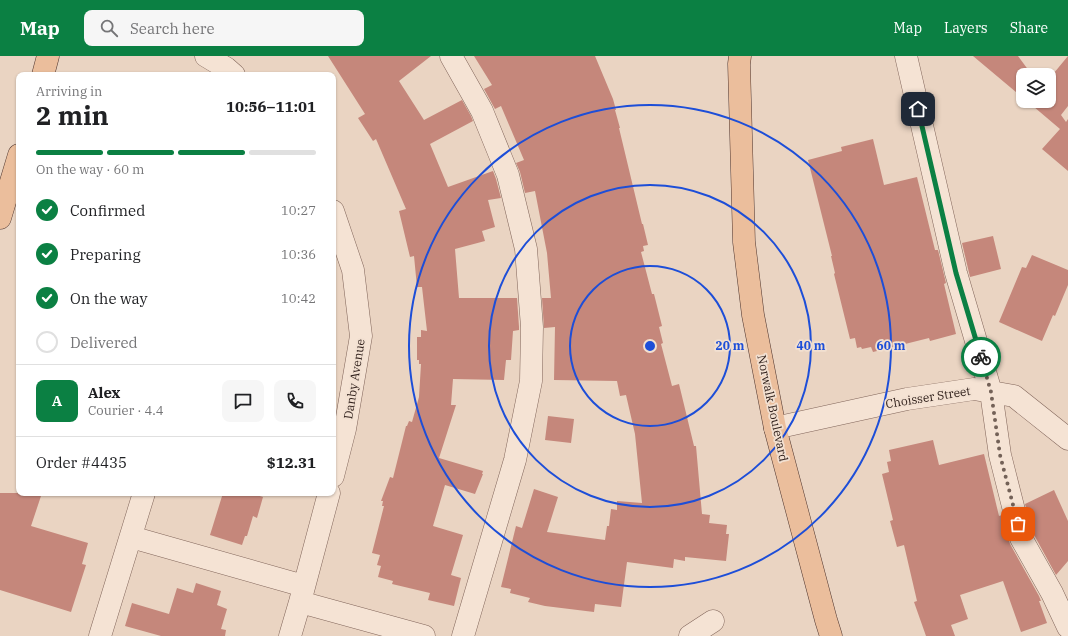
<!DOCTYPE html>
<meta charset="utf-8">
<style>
body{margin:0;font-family:"IBM Plex Serif",serif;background:#f6f6f6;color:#202124;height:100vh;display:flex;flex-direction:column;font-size:15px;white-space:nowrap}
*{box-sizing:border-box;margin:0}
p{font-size:13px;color:#757577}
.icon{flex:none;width:22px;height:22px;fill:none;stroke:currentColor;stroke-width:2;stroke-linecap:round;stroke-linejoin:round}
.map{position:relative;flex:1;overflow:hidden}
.side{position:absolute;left:16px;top:16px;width:320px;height:424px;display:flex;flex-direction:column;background:#fff;border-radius:8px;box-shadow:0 1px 3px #0004}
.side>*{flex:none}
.tools{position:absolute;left:1016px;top:12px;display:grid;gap:8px}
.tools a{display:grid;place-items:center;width:40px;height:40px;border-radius:8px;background:#fff;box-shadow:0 1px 3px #0004;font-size:20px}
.pin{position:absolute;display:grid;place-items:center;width:34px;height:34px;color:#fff;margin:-17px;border-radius:8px;box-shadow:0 2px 6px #0006}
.courier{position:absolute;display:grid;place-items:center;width:40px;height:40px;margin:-20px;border:3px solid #0b8043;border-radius:50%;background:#fff;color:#222;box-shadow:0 1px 5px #0007}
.head em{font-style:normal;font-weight:700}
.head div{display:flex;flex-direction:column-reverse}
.head{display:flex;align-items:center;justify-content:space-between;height:68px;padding:0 20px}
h1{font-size:26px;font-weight:700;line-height:30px}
.bar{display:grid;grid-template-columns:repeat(4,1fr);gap:6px 4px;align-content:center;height:48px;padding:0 20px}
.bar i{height:5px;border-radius:3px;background:#e0e0e0}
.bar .active{background:#0b8043}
.bar p{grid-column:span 4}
.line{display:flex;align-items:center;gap:10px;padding:0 20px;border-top:1px solid #e0e0e0}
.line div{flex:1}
.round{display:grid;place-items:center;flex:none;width:42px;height:42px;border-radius:8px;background:#f6f6f6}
ol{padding:0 20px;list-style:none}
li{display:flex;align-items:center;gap:12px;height:44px}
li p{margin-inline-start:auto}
li .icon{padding:4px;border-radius:50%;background:#0b8043;color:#fff;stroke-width:4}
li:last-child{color:#757577}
li i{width:22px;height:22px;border:2px solid #e0e0e0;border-radius:50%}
header{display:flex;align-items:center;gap:24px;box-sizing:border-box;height:56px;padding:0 20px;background:#0b8043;color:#fff}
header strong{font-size:19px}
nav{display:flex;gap:22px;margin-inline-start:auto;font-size:14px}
.search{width:280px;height:36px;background:#f6f6f6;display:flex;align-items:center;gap:10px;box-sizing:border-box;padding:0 14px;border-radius:8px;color:#757577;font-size:15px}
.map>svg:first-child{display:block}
.building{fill:#c5877b}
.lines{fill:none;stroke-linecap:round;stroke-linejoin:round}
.minor-casing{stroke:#82665b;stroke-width:23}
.major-casing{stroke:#50362f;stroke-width:23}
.minor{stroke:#f5e3d4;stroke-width:22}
.major{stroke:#ebbe9c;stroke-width:22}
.done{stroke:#736157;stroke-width:4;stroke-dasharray:0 7.2}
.route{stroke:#0b8043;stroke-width:5}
.ring{fill:none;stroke:#1d4ed8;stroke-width:2}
.labels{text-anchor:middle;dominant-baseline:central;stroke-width:3.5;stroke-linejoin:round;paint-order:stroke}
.street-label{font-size:12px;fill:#33231e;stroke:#f2e0d1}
.centre{fill:#1d4ed8;stroke:#f2e0d1;stroke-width:2}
.ring-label{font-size:12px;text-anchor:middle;font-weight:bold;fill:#1d4ed8;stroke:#f2e0d1;stroke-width:3.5;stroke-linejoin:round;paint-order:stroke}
</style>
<header>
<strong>Map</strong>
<div class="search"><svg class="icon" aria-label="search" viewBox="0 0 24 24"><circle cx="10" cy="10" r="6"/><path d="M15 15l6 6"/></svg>Search here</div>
<nav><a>Map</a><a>Layers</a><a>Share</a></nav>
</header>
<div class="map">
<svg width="1068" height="580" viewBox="0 0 1068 580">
<rect width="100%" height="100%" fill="#ead4c2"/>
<path class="building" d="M328 0H431L399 25 424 64 462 44 471 60 473 65 430 88 448 131 493 115 496 123 501 142 488 144 495 171 482 175 485 185 455 193 459 242H517L519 271V274L513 275 511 304H506L504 324 453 323 451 349H456L439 402 483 415 482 418H483L475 438 445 429 433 470 463 479 451 519 461 522 454 550 428 544 430 537 392 528 393 525 378 521 381 510 377 509 380 499 372 497 384 450H382L383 445H381L390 421 393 422 406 370H407L409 365 412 366 419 341 421 308H419V304H417V281H421V274L427 275 422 231H417L414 200 410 201 399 155 406 153 376 83 373 85 358 62 365 58Z
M474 0H595L613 43 616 54H615L620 72H619L642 168H643L648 189 643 190 644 195 641 196 652 238H654L662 270 659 271 663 287 661 288 672 330 679 328 694 390H696L702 458 710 459 709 467 727 469 726 478H729L726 505 685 501V505L674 503 673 512 627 506 621 551 595 548 594 556 545 550 528 546 530 542 510 537 511 533 501 531 516 470 522 472 534 433 558 441 547 476 605 484 607 470H609L611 453 617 454V445L642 447 635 378 626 339 620 340 617 325 554 324 555 271 544 272 542 242H551L547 197 535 135 525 137 520 116 516 107 524 104 501 50 495 53 484 33 492 29Z
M973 0H1018L1032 19H1023V42Z
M1068 0V50L1061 59 1066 66 1068 63V115L1042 93 1060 73 1027 45H1049V23Z
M873 83 884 129 917 121 935 194H938L946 227 944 228 956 278 930 285 929 282 873 296 871 291 862 293 861 291 857 292 855 282 850 283 834 218 835 217 831 200H832L808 104 842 95 841 91Z
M993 180 1001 213 970 221 962 187Z
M1032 199 1068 214V229L1055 260 1053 259 1042 285 999 266 1022 211 1026 212Z
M548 360 574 363 571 387 545 384Z
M933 384 939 409 984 398 999 460 1002 459 1010 488 1039 540 1041 545H1039L1047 567 1021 576 1003 525 960 539 968 563 951 569 955 580H926L914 546 917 545 904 489 897 491 890 465 893 464 882 418 889 416 887 406 891 405 889 394Z
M1054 434 1068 465V505L1056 519 1033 477 1025 448Z
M0 437H42L31 470 88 487 82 508 86 509 71 556 0 534Z
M223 437H250L263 441 257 462 253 460 247 480H245L242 489 210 479Z
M196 527 221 535 217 549 227 553 221 573 226 574 225 580H161L125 570 132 547 169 558 177 532 193 537Z"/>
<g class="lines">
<g class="minor-casing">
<path id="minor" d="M206 0 226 12 234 19
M451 0 482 55 508 119 526 193 532 271 531 325 515 404 463 580
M906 0 956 217 991 336 1000 399 1021 482 1052 537 1068 571
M333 155 353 214 361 280 345 373 333 420
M775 372 907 343 974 333 1014 340 1068 383
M131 481 304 530
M300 546 424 580
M100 580 144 437
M290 580 300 546 329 437
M690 580 713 565"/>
</g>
<g class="major-casing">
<path id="major" d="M740 0 739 8 744 186 753 259 775 372 826 564 831 580
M43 19 48 0
M0 162 19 99"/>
</g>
<use href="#minor" class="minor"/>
<use href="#major" class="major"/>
</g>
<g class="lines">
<path class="done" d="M981 301 991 336 1000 399 1018 468"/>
<path class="route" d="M918 53 956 217 981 301"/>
</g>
<g class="ring">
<circle cx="650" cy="290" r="80"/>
<circle cx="650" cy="290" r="161"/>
<circle cx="650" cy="290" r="241"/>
</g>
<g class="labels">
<g class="street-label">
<text transform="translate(354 323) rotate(-81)">Danby Avenue</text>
<text transform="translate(928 341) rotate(-9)">Choisser Street</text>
<text transform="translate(773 352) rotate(78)">Norwalk Boulevard</text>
</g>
</g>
<circle cx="650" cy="290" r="6" class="centre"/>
<g class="ring-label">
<text x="730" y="294">20 m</text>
<text x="811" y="294">40 m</text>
<text x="891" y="294">60 m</text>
</g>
</svg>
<div class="tools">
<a><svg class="icon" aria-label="layers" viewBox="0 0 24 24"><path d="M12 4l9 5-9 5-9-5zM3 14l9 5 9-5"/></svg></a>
</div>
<div class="pin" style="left:1018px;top:468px;background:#ea580c"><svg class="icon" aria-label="bag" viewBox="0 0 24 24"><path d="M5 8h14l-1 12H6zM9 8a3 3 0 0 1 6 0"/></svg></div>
<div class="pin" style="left:918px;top:53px;background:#1f2937"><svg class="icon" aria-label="home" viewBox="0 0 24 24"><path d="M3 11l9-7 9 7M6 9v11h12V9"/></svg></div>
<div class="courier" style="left:981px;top:301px"><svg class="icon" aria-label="bike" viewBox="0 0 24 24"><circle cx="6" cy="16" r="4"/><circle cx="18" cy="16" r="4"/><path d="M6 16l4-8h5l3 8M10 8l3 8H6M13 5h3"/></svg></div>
<section class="side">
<div class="head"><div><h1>2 min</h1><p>Arriving in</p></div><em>10:56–11:01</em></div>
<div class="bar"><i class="active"></i><i class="active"></i><i class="active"></i><i></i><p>On the way · 60 m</p></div>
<ol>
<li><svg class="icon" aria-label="check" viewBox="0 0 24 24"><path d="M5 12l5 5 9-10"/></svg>Confirmed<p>10:27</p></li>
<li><svg class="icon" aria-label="check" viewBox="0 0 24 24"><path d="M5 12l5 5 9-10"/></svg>Preparing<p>10:36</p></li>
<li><svg class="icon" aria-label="check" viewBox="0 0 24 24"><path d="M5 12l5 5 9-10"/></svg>On the way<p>10:42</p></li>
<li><i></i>Delivered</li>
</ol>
<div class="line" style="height:72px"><b class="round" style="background:#0b8043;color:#fff">A</b><div><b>Alex</b><p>Courier · 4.4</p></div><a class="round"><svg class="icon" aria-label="chat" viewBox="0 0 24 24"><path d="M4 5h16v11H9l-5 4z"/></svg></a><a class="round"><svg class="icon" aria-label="phone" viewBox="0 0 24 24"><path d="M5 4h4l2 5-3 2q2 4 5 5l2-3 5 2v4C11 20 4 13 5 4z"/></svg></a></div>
<div class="line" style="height:52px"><div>Order #4435</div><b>$12.31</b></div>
</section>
</div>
